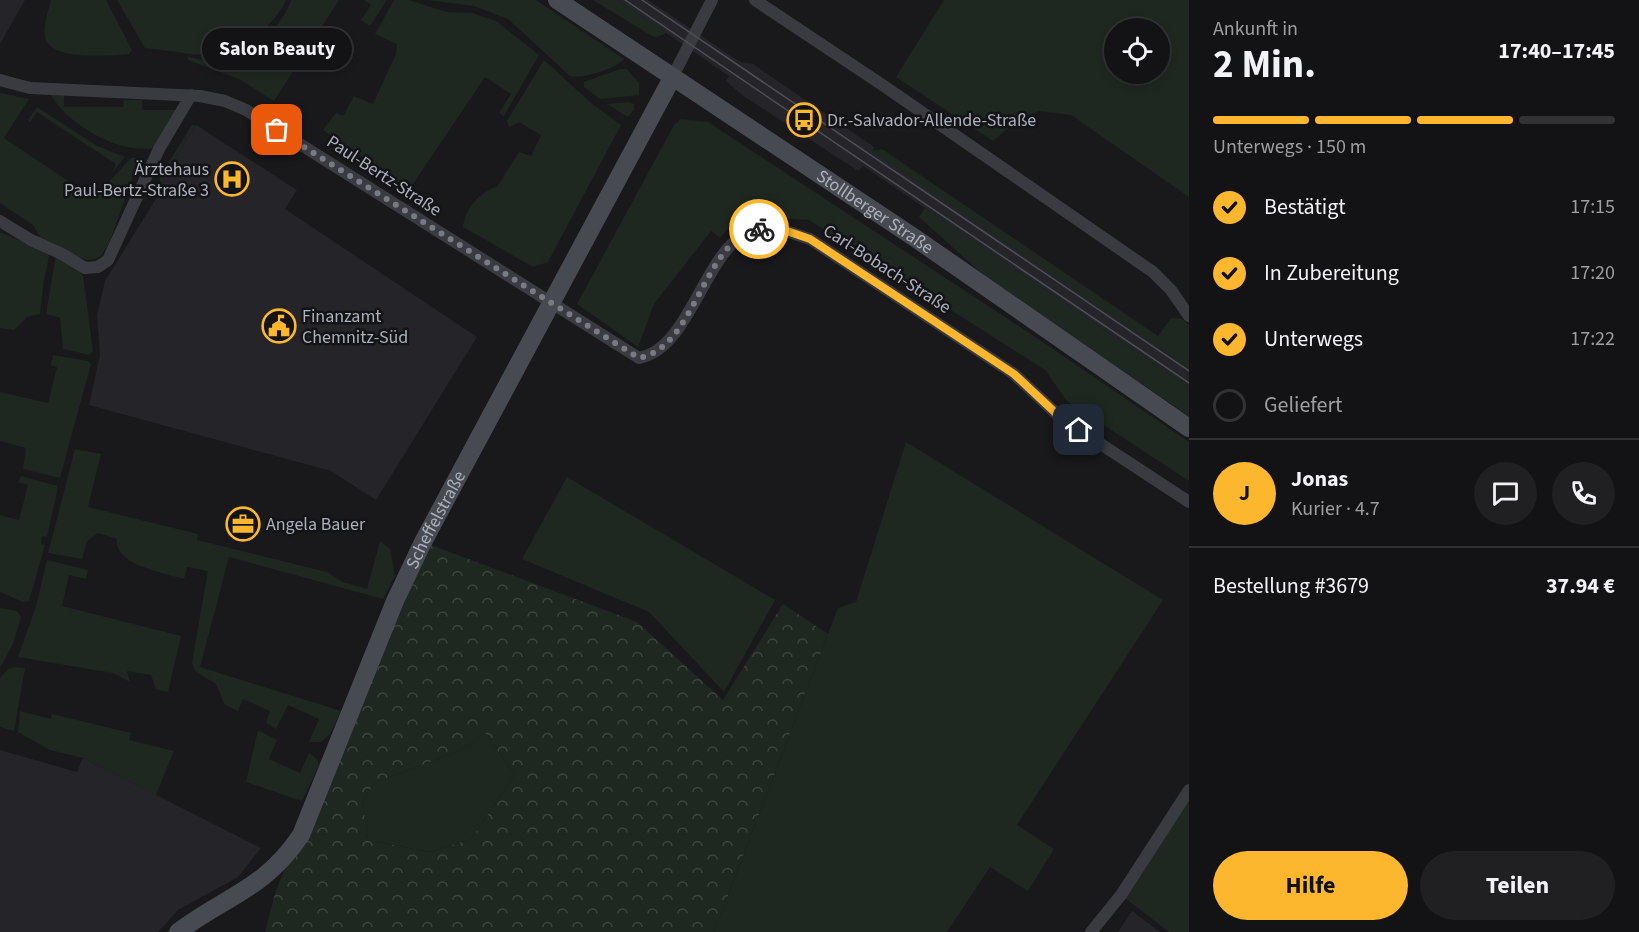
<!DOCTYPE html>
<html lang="de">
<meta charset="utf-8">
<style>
body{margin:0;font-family:"Source Sans 3",sans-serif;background:#202022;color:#f1f3f6;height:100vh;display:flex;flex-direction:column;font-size:22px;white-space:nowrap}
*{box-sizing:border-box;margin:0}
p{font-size:20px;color:#9d9ea0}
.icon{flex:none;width:33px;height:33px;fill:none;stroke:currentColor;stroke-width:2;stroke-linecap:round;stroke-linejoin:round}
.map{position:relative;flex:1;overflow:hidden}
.sheet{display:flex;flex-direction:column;background:#131315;width:450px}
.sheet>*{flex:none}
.controls{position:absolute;left:1104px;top:18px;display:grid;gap:12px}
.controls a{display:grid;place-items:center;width:66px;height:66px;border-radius:50%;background:#131315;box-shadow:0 3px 9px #0003,0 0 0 2px #323234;font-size:30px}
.pin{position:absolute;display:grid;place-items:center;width:51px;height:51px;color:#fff;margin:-26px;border-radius:12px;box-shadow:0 3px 9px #0006}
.courier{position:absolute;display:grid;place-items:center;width:60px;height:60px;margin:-30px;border:4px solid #fdb72f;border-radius:50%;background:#fff;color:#222;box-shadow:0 2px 8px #0007}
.bubble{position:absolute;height:42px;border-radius:21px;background:#131315;box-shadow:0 3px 9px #0003,0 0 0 2px #323234;font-size:20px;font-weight:700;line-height:42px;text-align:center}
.head em{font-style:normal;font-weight:700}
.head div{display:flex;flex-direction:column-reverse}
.head{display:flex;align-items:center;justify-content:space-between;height:102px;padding:0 24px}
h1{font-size:39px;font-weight:700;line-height:45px}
.bar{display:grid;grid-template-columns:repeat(4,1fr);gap:9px 6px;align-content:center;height:72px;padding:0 24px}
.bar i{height:8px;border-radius:4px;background:#323234}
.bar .active{background:#fdb72f}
.bar p{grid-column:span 4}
.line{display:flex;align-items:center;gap:15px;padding:0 24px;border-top:2px solid #323234}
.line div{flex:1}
.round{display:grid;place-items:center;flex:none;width:63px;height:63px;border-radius:32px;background:#202022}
ol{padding:0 24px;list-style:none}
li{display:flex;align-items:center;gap:18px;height:66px}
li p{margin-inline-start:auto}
li .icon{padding:6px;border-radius:50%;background:#fdb72f;color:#111;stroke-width:4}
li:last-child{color:#9d9ea0}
li i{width:33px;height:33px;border:3px solid #323234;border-radius:50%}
.button{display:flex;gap:12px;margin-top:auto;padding:12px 24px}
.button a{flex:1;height:69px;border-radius:36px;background:#fdb72f;color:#111;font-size:24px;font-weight:700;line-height:69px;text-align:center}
.button a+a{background:#202022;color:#f1f3f6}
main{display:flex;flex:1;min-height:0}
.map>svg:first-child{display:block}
.built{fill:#252529}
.green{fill:#1e2720;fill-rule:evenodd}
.forest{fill:url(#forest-crowns);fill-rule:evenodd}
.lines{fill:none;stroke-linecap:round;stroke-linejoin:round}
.street{stroke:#3a3b41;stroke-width:12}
.secondary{stroke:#484a51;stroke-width:18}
.tram{stroke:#4d4f56;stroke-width:1.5}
.done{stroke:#787b84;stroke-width:6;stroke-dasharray:0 10.8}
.route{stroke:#fdb72f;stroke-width:8}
.labels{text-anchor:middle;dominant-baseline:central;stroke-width:5;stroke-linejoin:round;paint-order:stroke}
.poi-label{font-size:18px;fill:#abb0bc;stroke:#141417;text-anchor:start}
.street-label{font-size:18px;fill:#abb0bc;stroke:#141417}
</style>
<main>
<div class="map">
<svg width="1189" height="932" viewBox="0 0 1189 932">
<defs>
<pattern id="forest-crowns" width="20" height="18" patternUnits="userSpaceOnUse" patternTransform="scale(1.5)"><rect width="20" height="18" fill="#1e2720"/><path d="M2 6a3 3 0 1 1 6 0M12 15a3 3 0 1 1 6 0" fill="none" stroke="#3c443e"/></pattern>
</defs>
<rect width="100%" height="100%" fill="#19191c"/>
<path class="built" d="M0 0H25L0 44Z
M618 0H648L740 62 753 64 874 147 873 151 1189 368V387L863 166 858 171 742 95 726 81 729 76Z
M196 125 297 190 285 209 477 337 376 500 331 471 89 405 100 355 97 315 105 281 159 194 168 169Z
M0 750 77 772 83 758 261 848 238 877 178 910 158 932H0Z
M1132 911 1160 932H1118Z"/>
<path class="green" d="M51 0H106L132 50 129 54C111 56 57 60 47 42 41 31 48 12 51 0Z
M117 0H286C281 12 272 21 264 30 226 68 191 52 145 48Z
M291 0H339L274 101 239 79 188 60V57C204 60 221 63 236 57 258 49 284 22 291 0Z
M364 0H387L370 26 361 20 371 5Z
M394 0H409L446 12 472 13 496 21 539 55 504 116 499 113 511 94 485 77 409 190 323 130 336 113 343 116 354 96 373 104 396 54 397 44 375 34Z
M428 0H536L624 59C616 69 583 79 570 76L508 19 474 6Z
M593 0H618L667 33 656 37 650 35Z
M944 0H1189V197L1071 115 1039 111 1019 119 993 141 896 77ZM1160 28V74H1114V28Z
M544 60 591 103 621 125 548 262 533 267 463 227C465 209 480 191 497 187L519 152 531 156 541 135 519 122 509 127 507 121Z
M620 69H627L639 83V95L600 99 584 87V82Z
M0 93 29 99 4 138 94 198 131 158H140L109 243 102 255 95 259 87 260 70 254 41 239 33 225 0 203Z
M51 95H64V107H123L124 100H142V110H176L158 147C124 157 67 125 51 95Z
M628 102 634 104V110L628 117 607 104Z
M37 107 97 146 125 157 111 174 116 164 37 112 30 122 28 120Z
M681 119 708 122 1040 340 1189 442V481L1067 401 1045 370 809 220 773 218 747 208 720 238 711 231 654 304 638 347 577 304 674 125Z
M192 125H196L168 169 159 194 160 176Z
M882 149 1158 336 1171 318 1182 319 1189 325V368L872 151Z
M925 208 1189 387V416L989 280 919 217Z
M0 232 50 253 44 279 40 314 27 317 14 330 0 328Z
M56 254 78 268 83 276 93 351 89 355 63 349 60 318 46 314Z
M53 355 88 361 91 364 60 478 23 469 26 448 0 441V392L48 403 57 367 51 365Z
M906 442 1163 600 1017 825 1054 849 1028 891 990 867 947 932H714L838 608 856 602Z
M75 449 101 454 88 507 198 534 197 540 327 572 343 582 367 589 380 541 390 549 395 576 383 599 229 557 200 667 341 711 330 734 321 742H309L319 719 288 705 276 729 266 723 270 711 243 699 238 711 225 705 216 684 195 671 192 662 208 571 187 567 184 579C165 573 113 565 117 539L98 533 87 541 82 559 48 553Z
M21 476 57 486V492L47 537 42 536 41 544 45 545 29 601 23 602 0 592V515L19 520 28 485 18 482Z
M567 477 775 600 724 692 649 612 522 559Z
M47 560 88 570 86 579 69 575 62 606 181 636 168 692 156 689 151 675 127 671 130 682 113 673 18 657 36 606Z
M0 608 17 611 21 617 13 644 0 668Z
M15 667 25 668 14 731 0 727V678L8 669Z
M20 711 51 719 52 714 131 733 129 740 174 751 156 795 83 758 50 750 18 732Z
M258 730 277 740 269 759 300 773 309 753 317 759 319 765 302 801 246 782Z
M485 733 515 775 471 839 430 852 368 840 363 802 374 783 459 751Z
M1189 800V932H1169L1121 895Z"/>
<path class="forest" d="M423 542 637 622 723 700 783 604 828 634 714 932H265L276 890ZM485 733 515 775 471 839 430 852 368 840 363 802 374 783 459 751Z"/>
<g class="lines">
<path class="street" d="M755 0 884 86 1153 272 1171 290 1189 316
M672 78 712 0
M0 80 30 88 200 96 225 101 246 110 639 358C693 348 705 242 756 229 774 225 794 234 810 239L1014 374 1061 418 1189 502
M0 221 31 240 62 254 85 268 98 267 108 260 159 149 191 95
M1091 932 1121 895 1189 790"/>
<g class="secondary">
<path id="s1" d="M557 0 915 238 1189 428"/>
<path id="s2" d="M178 932C226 896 265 889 301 835L395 601 423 542 672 78"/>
</g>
<path class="tram" d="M625 0 1189 383
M642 0 1189 371"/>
</g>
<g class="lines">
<path class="done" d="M277 130 639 358C696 348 703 239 759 229"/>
<path class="route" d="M759 229 784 230 810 239 1014 374 1061 418 1079 430"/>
</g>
<defs>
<g id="bus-ring" transform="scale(1.725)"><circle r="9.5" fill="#141417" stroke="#fdb72f" stroke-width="1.5"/><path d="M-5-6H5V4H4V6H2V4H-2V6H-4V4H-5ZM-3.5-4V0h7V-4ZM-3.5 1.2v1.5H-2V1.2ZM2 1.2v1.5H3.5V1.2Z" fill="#fdb72f"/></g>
<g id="hospital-ring" transform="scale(1.725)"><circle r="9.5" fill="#141417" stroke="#fdb72f" stroke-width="1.5"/><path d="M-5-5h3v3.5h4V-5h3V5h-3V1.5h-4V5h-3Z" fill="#fdb72f"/></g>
<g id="civic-ring" transform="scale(1.725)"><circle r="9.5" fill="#141417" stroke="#fdb72f" stroke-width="1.5"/><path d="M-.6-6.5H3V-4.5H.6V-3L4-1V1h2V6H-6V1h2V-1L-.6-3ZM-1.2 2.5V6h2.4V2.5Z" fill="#fdb72f"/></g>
<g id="office-ring" transform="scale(1.725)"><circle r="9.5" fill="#141417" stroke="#fdb72f" stroke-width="1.5"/><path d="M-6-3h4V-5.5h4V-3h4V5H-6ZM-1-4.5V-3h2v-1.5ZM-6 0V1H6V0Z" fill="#fdb72f"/></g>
</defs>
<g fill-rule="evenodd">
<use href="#bus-ring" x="804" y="120"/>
<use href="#hospital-ring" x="232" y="179"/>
<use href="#civic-ring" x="279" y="326"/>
<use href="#office-ring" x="243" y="524"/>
</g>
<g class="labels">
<g class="poi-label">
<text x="827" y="120">Dr.-Salvador-Allende-Straße</text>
<text x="209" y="169" text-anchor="end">Ärztehaus<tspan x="209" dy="21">Paul-Bertz-Straße 3</tspan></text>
<text x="302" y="316">Finanzamt<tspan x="302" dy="21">Chemnitz-Süd</tspan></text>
<text x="266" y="524">Angela Bauer</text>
</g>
<g class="street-label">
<text transform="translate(384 176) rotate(33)">Paul-Bertz-Straße</text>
<text stroke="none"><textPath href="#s1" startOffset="382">Stollberger Straße</textPath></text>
<text transform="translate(887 269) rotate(33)">Carl-Bobach-Straße</text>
<text stroke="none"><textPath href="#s2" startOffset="501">Scheffelstraße</textPath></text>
</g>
</g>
</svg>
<div class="controls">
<a><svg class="icon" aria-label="locate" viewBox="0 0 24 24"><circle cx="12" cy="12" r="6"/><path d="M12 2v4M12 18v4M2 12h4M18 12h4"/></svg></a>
</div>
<div class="pin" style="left:277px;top:130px;background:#ea580c"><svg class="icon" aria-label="bag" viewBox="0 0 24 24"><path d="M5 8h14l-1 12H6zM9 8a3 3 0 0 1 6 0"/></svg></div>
<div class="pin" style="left:1079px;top:430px;background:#1f2937"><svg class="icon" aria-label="home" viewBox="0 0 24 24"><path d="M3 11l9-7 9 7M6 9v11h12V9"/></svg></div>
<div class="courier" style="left:759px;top:229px"><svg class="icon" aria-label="bike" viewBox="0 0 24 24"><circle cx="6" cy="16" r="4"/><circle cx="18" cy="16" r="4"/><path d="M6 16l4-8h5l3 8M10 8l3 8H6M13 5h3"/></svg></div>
<div class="bubble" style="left:202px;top:28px;width:150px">Salon Beauty</div>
</div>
<section class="sheet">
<div class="head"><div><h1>2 Min.</h1><p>Ankunft in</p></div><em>17:40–17:45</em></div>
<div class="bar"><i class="active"></i><i class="active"></i><i class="active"></i><i></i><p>Unterwegs · 150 m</p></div>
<ol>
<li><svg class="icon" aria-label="check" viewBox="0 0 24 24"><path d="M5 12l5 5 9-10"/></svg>Bestätigt<p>17:15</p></li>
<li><svg class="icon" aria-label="check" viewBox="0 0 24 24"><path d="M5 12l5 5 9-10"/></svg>In Zubereitung<p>17:20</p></li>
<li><svg class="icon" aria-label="check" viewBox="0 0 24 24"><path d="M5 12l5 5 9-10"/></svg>Unterwegs<p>17:22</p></li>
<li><i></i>Geliefert</li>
</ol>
<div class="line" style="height:108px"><b class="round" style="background:#fdb72f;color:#111">J</b><div><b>Jonas</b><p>Kurier · 4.7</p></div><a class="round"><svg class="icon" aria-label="chat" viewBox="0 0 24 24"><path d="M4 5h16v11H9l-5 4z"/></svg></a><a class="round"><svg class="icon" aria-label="phone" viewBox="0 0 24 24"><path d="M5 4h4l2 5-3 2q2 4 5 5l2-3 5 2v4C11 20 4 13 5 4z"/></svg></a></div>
<div class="line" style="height:78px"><div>Bestellung #3679</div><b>37.94 €</b></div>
<div class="button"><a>Hilfe</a><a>Teilen</a></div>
</section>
</main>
